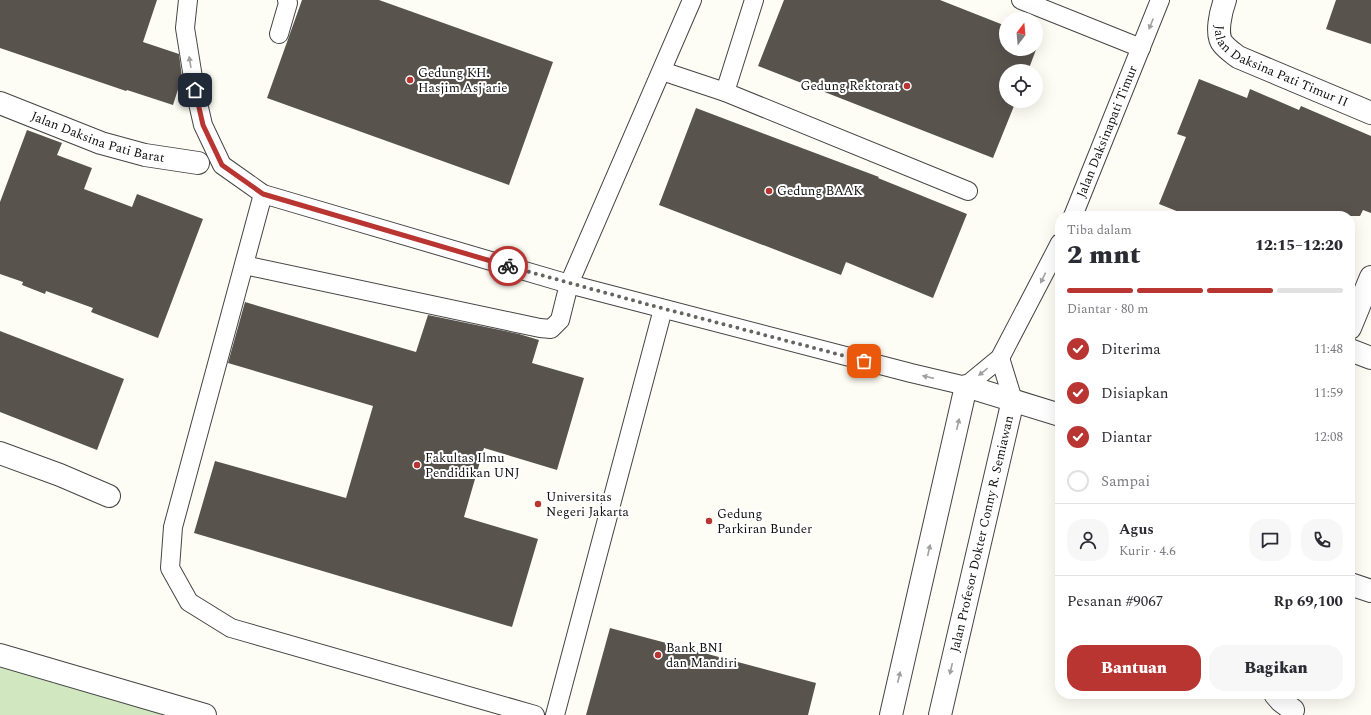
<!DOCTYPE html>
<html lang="id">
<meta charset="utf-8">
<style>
body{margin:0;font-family:Spectral,serif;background:#f7f7f7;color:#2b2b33;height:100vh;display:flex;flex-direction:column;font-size:15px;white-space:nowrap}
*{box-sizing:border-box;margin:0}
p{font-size:13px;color:#7c7c81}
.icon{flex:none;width:22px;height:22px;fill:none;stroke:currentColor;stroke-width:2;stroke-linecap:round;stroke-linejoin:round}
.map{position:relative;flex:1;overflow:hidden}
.sheet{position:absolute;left:1055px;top:211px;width:300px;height:488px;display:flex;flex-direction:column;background:#fff;border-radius:16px;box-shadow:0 4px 16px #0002}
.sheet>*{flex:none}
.needle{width:26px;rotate:16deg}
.tools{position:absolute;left:999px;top:12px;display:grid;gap:8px}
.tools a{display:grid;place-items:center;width:44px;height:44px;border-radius:50%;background:#fff;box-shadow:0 4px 16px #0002;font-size:20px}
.pin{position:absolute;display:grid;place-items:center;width:34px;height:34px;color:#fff;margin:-17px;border-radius:8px;box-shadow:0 2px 6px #0006}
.courier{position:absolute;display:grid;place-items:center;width:40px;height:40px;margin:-20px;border:3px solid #b83531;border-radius:50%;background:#fff;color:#222;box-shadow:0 1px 5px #0007}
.overview em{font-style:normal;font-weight:800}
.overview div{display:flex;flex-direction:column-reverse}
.overview{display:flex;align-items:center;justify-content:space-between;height:68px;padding:0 12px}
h1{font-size:26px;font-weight:800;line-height:30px}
.bar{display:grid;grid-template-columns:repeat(4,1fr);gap:6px 4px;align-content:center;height:48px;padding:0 12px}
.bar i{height:5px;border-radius:3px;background:#e1e1e2}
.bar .on{background:#b83531}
.bar p{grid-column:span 4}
.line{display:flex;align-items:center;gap:10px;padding:0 12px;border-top:1px solid #e1e1e2}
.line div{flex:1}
.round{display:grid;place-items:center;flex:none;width:42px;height:42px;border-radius:16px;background:#f7f7f7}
ol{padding:0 12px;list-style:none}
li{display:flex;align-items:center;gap:12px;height:44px}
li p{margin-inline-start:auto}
li .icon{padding:4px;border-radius:50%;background:#b83531;color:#fff;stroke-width:4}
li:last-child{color:#7c7c81}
li i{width:22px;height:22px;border:2px solid #e1e1e2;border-radius:50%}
.primary-button{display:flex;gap:8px;margin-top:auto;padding:8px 12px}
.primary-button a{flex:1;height:46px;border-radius:16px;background:#b83531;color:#fff;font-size:16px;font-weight:800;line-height:46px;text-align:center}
.primary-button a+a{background:#f7f7f7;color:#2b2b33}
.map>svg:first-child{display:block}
.green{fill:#d1e7c0}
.building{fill:#59534e}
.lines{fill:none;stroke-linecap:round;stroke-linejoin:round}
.service-casing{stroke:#444;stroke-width:20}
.minor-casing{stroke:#444;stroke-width:24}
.tertiary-casing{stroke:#444;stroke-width:24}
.service{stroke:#fff;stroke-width:18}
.minor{stroke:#fff;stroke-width:22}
.tertiary{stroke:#fff;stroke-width:22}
.oneway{fill:#a0a0a0}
.done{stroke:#646461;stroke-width:4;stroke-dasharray:0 7.2}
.route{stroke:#b83531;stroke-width:5}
.poi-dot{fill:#b83531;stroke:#fff;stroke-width:1.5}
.labels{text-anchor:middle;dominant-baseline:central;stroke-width:4;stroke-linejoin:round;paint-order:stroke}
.street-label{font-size:13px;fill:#111;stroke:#fff}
.poi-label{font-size:13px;fill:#111;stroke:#fff;text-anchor:start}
</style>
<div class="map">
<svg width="1371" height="715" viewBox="0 0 1371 715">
<rect width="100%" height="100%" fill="#fefdf5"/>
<path class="green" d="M0 655 205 715H0Z"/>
<path class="building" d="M0 0H157L143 42 179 54 182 77 173 105 127 90 126 91 0 48Z
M302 0H379L553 62 509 185 267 98Z
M784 0H940L1006 26V49H1036V38L1040 39 1028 71H1006V101H1016L993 158 758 66Z
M1336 0H1371V44L1326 29Z
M1199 79 1247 98 1250 89 1299 110 1301 106 1371 136V213L1363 210 1360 216H1189L1159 204 1186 137 1177 134Z
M696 108 879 177 878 178 967 214 933 298 846 262 841 275 659 205Z
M27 130 62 143 57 155 92 168 84 189 132 207 137 194 203 219 158 338 91 312 93 308 46 291 45 294 22 285 23 282 0 274V202Z
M245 302 416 352 428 315 519 334 539 340 532 363 584 378 557 470 484 448 464 517 538 539 512 627 194 533 215 461 346 498 373 406 228 363Z
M0 331 124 379 97 450 0 412Z
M610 628 816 683 808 715H586Z"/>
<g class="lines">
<g class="service-casing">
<g id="service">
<path d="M188 0 185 28 195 90 203 125 222 165 263 194 569 284 911 373 966 386 1000 358 1060 243"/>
<path d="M1021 0 1141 48"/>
<path d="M279 34 288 3 287 0"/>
<path d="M662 71 725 92 968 191"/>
<path d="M725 92 754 0"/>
<path d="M263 194 173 527 170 568 189 602 231 628 535 715"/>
<path id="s1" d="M1073 216 1160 0"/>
<path d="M244 265 540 328 551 329 560 320 569 284 692 0"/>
<path d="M1000 358 1013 400"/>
<path d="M555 715 663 309"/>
</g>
</g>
<g class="minor-casing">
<g id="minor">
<path id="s2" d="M1225 0C1221 11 1215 35 1223 44 1227 49 1233 53 1238 57L1371 113"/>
<path id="s3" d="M0 103 101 143 145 155 198 163"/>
<path d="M1350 328 1371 277"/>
<path d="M1350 350 1371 358"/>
<path d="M0 453 60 475 109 496"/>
<path d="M1350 584 1371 591"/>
<path d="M1275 694 1281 701 1293 710"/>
<path d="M891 715 966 386 1060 415"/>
<path id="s4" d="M940 715 1013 400"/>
</g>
</g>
<g class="tertiary-casing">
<path id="tertiary" d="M0 655 205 715"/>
</g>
<use href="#service" class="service"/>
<use href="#minor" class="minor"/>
<use href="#tertiary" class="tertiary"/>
</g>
<defs><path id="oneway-solid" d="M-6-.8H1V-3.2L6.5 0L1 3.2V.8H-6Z"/></defs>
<g class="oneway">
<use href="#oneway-solid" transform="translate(1151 24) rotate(112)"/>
<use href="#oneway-solid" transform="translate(190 62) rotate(-99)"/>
<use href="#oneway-solid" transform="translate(1043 278) rotate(116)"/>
<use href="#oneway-solid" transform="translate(983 372) rotate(141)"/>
<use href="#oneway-solid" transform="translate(928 377) rotate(-167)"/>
<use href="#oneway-solid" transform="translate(958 424) rotate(-77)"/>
<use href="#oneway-solid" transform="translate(929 550) rotate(-77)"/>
<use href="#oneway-solid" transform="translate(951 669) rotate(103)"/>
<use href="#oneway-solid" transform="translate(899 677) rotate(-77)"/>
</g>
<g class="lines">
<path class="done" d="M508 266 650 305 864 361"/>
<path class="route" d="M195 90 203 125 222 165 263 194 508 266"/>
</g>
<g class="poi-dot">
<circle cx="410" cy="80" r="4"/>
<circle cx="907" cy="86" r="4"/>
<circle cx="769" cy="191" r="4"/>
<circle cx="417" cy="465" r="4"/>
<circle cx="538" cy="504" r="4"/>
<circle cx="709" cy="521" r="4"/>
<circle cx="658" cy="655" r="4"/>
</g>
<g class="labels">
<g class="street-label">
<text stroke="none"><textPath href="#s2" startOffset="105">Jalan Daksina Pati Timur II</textPath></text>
<text stroke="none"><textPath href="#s1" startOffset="91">Jalan Daksinapati Timur</textPath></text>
<text stroke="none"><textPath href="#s3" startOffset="104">Jalan Daksina Pati Barat</textPath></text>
<text stroke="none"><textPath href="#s4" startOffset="186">Jalan Profesor Dokter Conny R. Semiawan</textPath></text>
</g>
<g class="poi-label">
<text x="418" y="73">Gedung KH.<tspan x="418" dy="15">Hasjim Asj'arie</tspan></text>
<text x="899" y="86" text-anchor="end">Gedung Rektorat</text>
<text x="777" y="191">Gedung BAAK</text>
<text x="425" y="458">Fakultas Ilmu<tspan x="425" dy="15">Pendidikan UNJ</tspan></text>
<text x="546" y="497">Universitas<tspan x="546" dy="15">Negeri Jakarta</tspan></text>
<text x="717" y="514">Gedung<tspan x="717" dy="15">Parkiran Bunder</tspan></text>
<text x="666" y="648">Bank BNI<tspan x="666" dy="15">dan Mandiri</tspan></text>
</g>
</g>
</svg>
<div class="tools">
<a><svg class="needle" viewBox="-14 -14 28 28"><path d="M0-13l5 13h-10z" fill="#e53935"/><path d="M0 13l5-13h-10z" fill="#7c7c81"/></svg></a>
<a><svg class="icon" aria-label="locate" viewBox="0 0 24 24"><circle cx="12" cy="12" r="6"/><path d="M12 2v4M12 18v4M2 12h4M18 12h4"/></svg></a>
</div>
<div class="pin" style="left:864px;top:361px;background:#ea580c"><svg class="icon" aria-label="bag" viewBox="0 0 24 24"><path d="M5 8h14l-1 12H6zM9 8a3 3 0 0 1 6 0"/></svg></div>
<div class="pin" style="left:195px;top:90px;background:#1f2937"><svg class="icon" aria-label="home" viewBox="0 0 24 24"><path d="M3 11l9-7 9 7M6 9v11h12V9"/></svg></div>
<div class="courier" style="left:508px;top:266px"><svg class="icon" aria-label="bike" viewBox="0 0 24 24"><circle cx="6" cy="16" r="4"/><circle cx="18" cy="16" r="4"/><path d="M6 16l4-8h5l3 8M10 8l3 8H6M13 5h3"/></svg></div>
<section class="sheet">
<div class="overview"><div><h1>2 mnt</h1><p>Tiba dalam</p></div><em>12:15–12:20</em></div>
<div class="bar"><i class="on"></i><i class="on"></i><i class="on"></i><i></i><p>Diantar · 80 m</p></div>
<ol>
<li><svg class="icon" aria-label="check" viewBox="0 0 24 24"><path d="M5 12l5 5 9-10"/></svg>Diterima<p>11:48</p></li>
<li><svg class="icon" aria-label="check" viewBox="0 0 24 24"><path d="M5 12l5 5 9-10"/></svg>Disiapkan<p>11:59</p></li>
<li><svg class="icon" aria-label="check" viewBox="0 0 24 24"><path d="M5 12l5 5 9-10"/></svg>Diantar<p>12:08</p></li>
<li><i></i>Sampai</li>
</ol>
<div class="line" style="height:72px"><a class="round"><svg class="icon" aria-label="person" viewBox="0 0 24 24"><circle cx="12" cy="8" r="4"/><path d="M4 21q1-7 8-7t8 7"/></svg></a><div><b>Agus</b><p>Kurir · 4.6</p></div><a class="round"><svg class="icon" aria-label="chat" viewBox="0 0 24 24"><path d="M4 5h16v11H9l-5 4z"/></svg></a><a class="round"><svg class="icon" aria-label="phone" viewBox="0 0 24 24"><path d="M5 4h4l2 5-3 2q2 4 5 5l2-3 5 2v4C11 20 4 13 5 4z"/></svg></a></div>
<div class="line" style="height:52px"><div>Pesanan #9067</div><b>Rp 69,100</b></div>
<div class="primary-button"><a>Bantuan</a><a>Bagikan</a></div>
</section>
</div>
